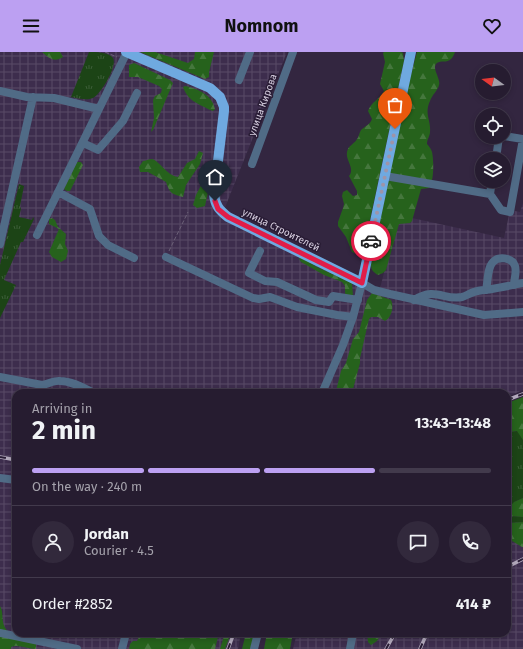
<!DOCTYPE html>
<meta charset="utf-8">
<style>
body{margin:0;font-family:"Fira Sans",sans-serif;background:#32293c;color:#f1f3f6;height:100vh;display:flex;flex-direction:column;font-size:15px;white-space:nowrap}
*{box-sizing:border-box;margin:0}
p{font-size:13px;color:#a4a1ab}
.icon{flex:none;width:22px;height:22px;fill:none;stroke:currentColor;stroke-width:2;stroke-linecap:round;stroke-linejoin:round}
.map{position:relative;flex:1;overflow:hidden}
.details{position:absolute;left:12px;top:337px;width:499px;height:248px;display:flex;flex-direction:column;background:#261c30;border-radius:12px;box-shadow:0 2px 6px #0003,0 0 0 1px #423a4c}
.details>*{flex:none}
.needle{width:26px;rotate:285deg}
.tools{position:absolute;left:475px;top:12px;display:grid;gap:8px}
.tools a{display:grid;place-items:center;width:36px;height:36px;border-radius:50%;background:#261c30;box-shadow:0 2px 6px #0003,0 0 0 1px #423a4c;font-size:20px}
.pin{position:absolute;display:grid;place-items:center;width:34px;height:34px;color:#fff;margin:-41px -17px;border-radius:50% 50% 50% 0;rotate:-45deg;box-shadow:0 0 4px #0007}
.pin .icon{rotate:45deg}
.courier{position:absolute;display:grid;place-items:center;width:40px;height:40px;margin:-20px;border:3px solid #e11d48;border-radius:50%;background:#fff;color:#222;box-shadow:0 1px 5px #0007}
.summary em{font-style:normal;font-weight:700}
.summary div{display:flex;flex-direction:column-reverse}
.summary{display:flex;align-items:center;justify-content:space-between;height:68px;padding:0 20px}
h1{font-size:26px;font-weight:700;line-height:30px}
.bar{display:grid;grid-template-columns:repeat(4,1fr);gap:6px 4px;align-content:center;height:48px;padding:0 20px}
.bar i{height:5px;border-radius:3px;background:#423a4c}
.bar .current{background:#bca0f2}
.bar p{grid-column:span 4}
.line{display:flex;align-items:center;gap:10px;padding:0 20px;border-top:1px solid #423a4c}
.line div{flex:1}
.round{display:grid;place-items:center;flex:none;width:42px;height:42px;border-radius:21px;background:#32293c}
header{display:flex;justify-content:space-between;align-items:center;height:52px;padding:0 20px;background:#bca0f2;color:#111;font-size:18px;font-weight:700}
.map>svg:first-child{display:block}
.industrial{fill:url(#industrial-grid)}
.grass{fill:url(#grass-tufts)}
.forest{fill:url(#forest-firs)}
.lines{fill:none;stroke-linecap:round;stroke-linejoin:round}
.path{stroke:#6b6077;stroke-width:1;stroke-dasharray:4 2;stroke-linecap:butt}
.minor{stroke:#506b86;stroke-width:8}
.major{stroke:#6fa9e0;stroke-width:10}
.rail-casing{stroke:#b3aabd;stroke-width:3.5}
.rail{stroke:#291c35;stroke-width:2;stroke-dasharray:6;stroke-linecap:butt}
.done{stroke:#9e94a8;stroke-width:4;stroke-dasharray:0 7.2}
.route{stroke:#e11d48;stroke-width:5}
.labels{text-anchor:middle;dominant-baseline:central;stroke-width:3;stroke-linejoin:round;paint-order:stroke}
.street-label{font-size:10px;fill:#d7cfe0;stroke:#291c35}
</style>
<header><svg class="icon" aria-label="menu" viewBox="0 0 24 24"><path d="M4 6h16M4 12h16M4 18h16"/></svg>Nomnom<svg class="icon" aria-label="heart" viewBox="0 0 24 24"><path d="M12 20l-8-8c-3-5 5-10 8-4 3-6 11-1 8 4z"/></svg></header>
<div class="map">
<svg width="523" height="597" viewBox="0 0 523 597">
<defs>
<pattern id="industrial-grid" width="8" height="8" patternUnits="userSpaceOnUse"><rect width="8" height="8" fill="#3d2d4d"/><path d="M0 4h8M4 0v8" fill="none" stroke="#584a66"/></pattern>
<pattern id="grass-tufts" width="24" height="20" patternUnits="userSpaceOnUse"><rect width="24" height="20" fill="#1c4416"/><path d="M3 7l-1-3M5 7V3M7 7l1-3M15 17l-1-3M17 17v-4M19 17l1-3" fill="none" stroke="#3c5e38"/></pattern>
<pattern id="forest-firs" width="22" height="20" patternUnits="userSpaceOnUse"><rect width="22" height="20" fill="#26621c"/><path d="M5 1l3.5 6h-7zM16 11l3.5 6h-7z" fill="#45773d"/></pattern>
</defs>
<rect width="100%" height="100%" fill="#332640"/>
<path class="industrial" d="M0 0H287L222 163 380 237 398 163 504 186 510 158 520 160 523 151V338L507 345V341H16V581H241L238 597H0Z
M523 470V597H293L297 581H507V471Z"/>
<path class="grass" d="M89 0C95 0 109 0 113 6 118 14 100 43 93 46 86 49 78 46 71 45Z
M19 132 24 134 20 154 21 157 19 165 32 168 33 165 34 167 23 190H21L4 228 16 233 0 266V213Z
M518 379 523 388V446L514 450 510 464 523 465V470L507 471V383L510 380Z"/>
<path class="forest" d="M42 0H60L63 5C54 11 49 6 42 0Z
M140 0H155L188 11 194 7 195 0H214L209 20V25L205 27Z
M384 0H401L403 1 404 9 364 196 359 203 352 200 346 185 338 174V170L343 156 344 152 342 144 343 140 347 138 353 144 357 143V139L349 124C356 115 343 107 348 97 350 93 355 91 357 87 359 85 359 81 361 78 365 74 370 73 372 67L368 59C371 50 380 47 384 39L380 32 385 10 383 1Z
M417 0H455C450 15 441 6 436 12 432 17 441 27 439 33 438 38 432 43 430 49 424 62 431 68 430 80 430 84 427 87 427 92 429 94 431 97 432 100 434 109 434 130 429 136L421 137 412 169 410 171 399 172 386 218 383 221 378 223C373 220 371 218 371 212L409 30Z
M134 11 170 28 173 31 153 78 151 80 154 66 153 48 155 44 161 41 162 37 159 34 138 25H129V13Z
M185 34C199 37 212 43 215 57L213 59 210 58C197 51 188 49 183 35Z
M199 99 203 101 200 112 186 133 183 145C172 142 170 142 166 130L148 120H140L139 115 143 109C145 109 149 107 152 107 160 109 166 123 178 125L187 111 195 107Z
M77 110H81L83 113 70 139H67L64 137Z
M207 122 210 124V131L205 154 197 156 193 153 196 143Z
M52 166 55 168 58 175 66 182 65 192 68 199 66 207 61 210 52 205 49 200 59 177 49 172V167Z
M301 205 317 215 352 231 353 244 347 245 345 241V234L342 230 324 223 301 210 299 207Z
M372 241 391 248C394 254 392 265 385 269L378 265H371L369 267 360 306V311L352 341H334L336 339 341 319 346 311 353 287 359 280 367 248Z
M523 345V388L517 379 510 380 507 383V351Z
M523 446V465L510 464 507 458 514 450Z
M523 470V495H522L507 486V471Z
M0 554C3 559 2 564 3 570 6 585 23 587 36 591V597C28 597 18 592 11 595V597H0Z
M141 581H219L215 597H129L130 592 133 589H137Z
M225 581H231L225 597H220Z
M246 581H255L251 597H242Z
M267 581H293L290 597H264Z
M367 581H377L380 584 377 589 371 593 368 590Z"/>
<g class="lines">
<path class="path" d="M105 0 117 5
M169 199 188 160"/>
<path class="minor" d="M239 28 250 0
M0 39 27 45 54 46 99 57
M83 91 98 98 123 69 137 41
M496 107 499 85
M252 112 293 0
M385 124 490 142
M492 129 490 142 501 158 510 160 523 87 504 84
M58 140 90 157 99 184 108 193 134 206
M37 183 127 0
M0 192 33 45
M260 199 249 221 265 229 277 230 316 248 329 250 333 244 358 248
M166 205 253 246 259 247 270 245 297 255 337 263 353 265
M486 238C488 230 487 216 493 210 498 204 512 205 515 214 517 220 514 227 514 233
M414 248C436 234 444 249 462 245 466 244 470 241 474 240 479 238 486 238 492 237 503 235 513 233 523 231
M0 325 42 333C48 332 55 328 60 329 72 329 84 336 94 341
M322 341 343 293 353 265 362 231 374 238 390 242 484 263 523 260
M0 426 16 428
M0 581 77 597
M122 597 126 581
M254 597 258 581
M350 597 353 581"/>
<path class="major" d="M126 0 210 36 220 45 224 55V59L214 142C215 153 219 158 228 165L362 231 411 0"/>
<g class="rail-casing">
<path id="rail" d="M507 348 523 342
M0 405 16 408
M507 515 523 507
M228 597 234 581
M386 597 395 581
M420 597 427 581"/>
</g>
<use href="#rail" class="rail"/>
</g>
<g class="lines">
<path class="done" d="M371 189 395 77"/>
<path class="route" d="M215 149 218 157 228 165 362 231 371 189"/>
</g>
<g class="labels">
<g class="street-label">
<text transform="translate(263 53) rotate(-70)">улица Кирова</text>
<text transform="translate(281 178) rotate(26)">улица Строителей</text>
</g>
</g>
</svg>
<div class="tools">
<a><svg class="needle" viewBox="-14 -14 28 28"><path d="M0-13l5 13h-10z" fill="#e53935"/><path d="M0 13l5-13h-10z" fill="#a4a1ab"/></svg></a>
<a><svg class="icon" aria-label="locate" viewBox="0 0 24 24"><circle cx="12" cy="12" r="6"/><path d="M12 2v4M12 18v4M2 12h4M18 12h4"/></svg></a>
<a><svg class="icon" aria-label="layers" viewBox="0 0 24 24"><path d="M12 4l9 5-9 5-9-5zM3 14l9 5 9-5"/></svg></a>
</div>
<div class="pin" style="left:395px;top:77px;background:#ea580c"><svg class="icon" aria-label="bag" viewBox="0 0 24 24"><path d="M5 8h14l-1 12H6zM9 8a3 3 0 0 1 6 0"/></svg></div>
<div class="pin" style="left:215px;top:149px;background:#1f2937"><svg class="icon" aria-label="home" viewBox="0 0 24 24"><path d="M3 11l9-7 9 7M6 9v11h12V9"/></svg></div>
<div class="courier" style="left:371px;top:189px"><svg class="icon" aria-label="car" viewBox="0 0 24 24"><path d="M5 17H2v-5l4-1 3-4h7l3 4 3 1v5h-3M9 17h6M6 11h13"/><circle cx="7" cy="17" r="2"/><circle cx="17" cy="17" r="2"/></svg></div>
<section class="details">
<div class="summary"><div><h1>2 min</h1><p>Arriving in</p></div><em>13:43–13:48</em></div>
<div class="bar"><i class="current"></i><i class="current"></i><i class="current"></i><i></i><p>On the way · 240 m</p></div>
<div class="line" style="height:72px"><a class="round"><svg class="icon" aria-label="person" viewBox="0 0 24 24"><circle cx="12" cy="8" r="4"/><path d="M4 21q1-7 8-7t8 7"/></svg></a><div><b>Jordan</b><p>Courier · 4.5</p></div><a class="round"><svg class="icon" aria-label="chat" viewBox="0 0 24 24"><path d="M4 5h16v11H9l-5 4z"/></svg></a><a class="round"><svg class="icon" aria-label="phone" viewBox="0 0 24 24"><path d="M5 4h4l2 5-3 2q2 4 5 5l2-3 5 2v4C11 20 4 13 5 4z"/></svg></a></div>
<div class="line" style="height:52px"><div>Order #2852</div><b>414 ₽</b></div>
</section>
</div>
